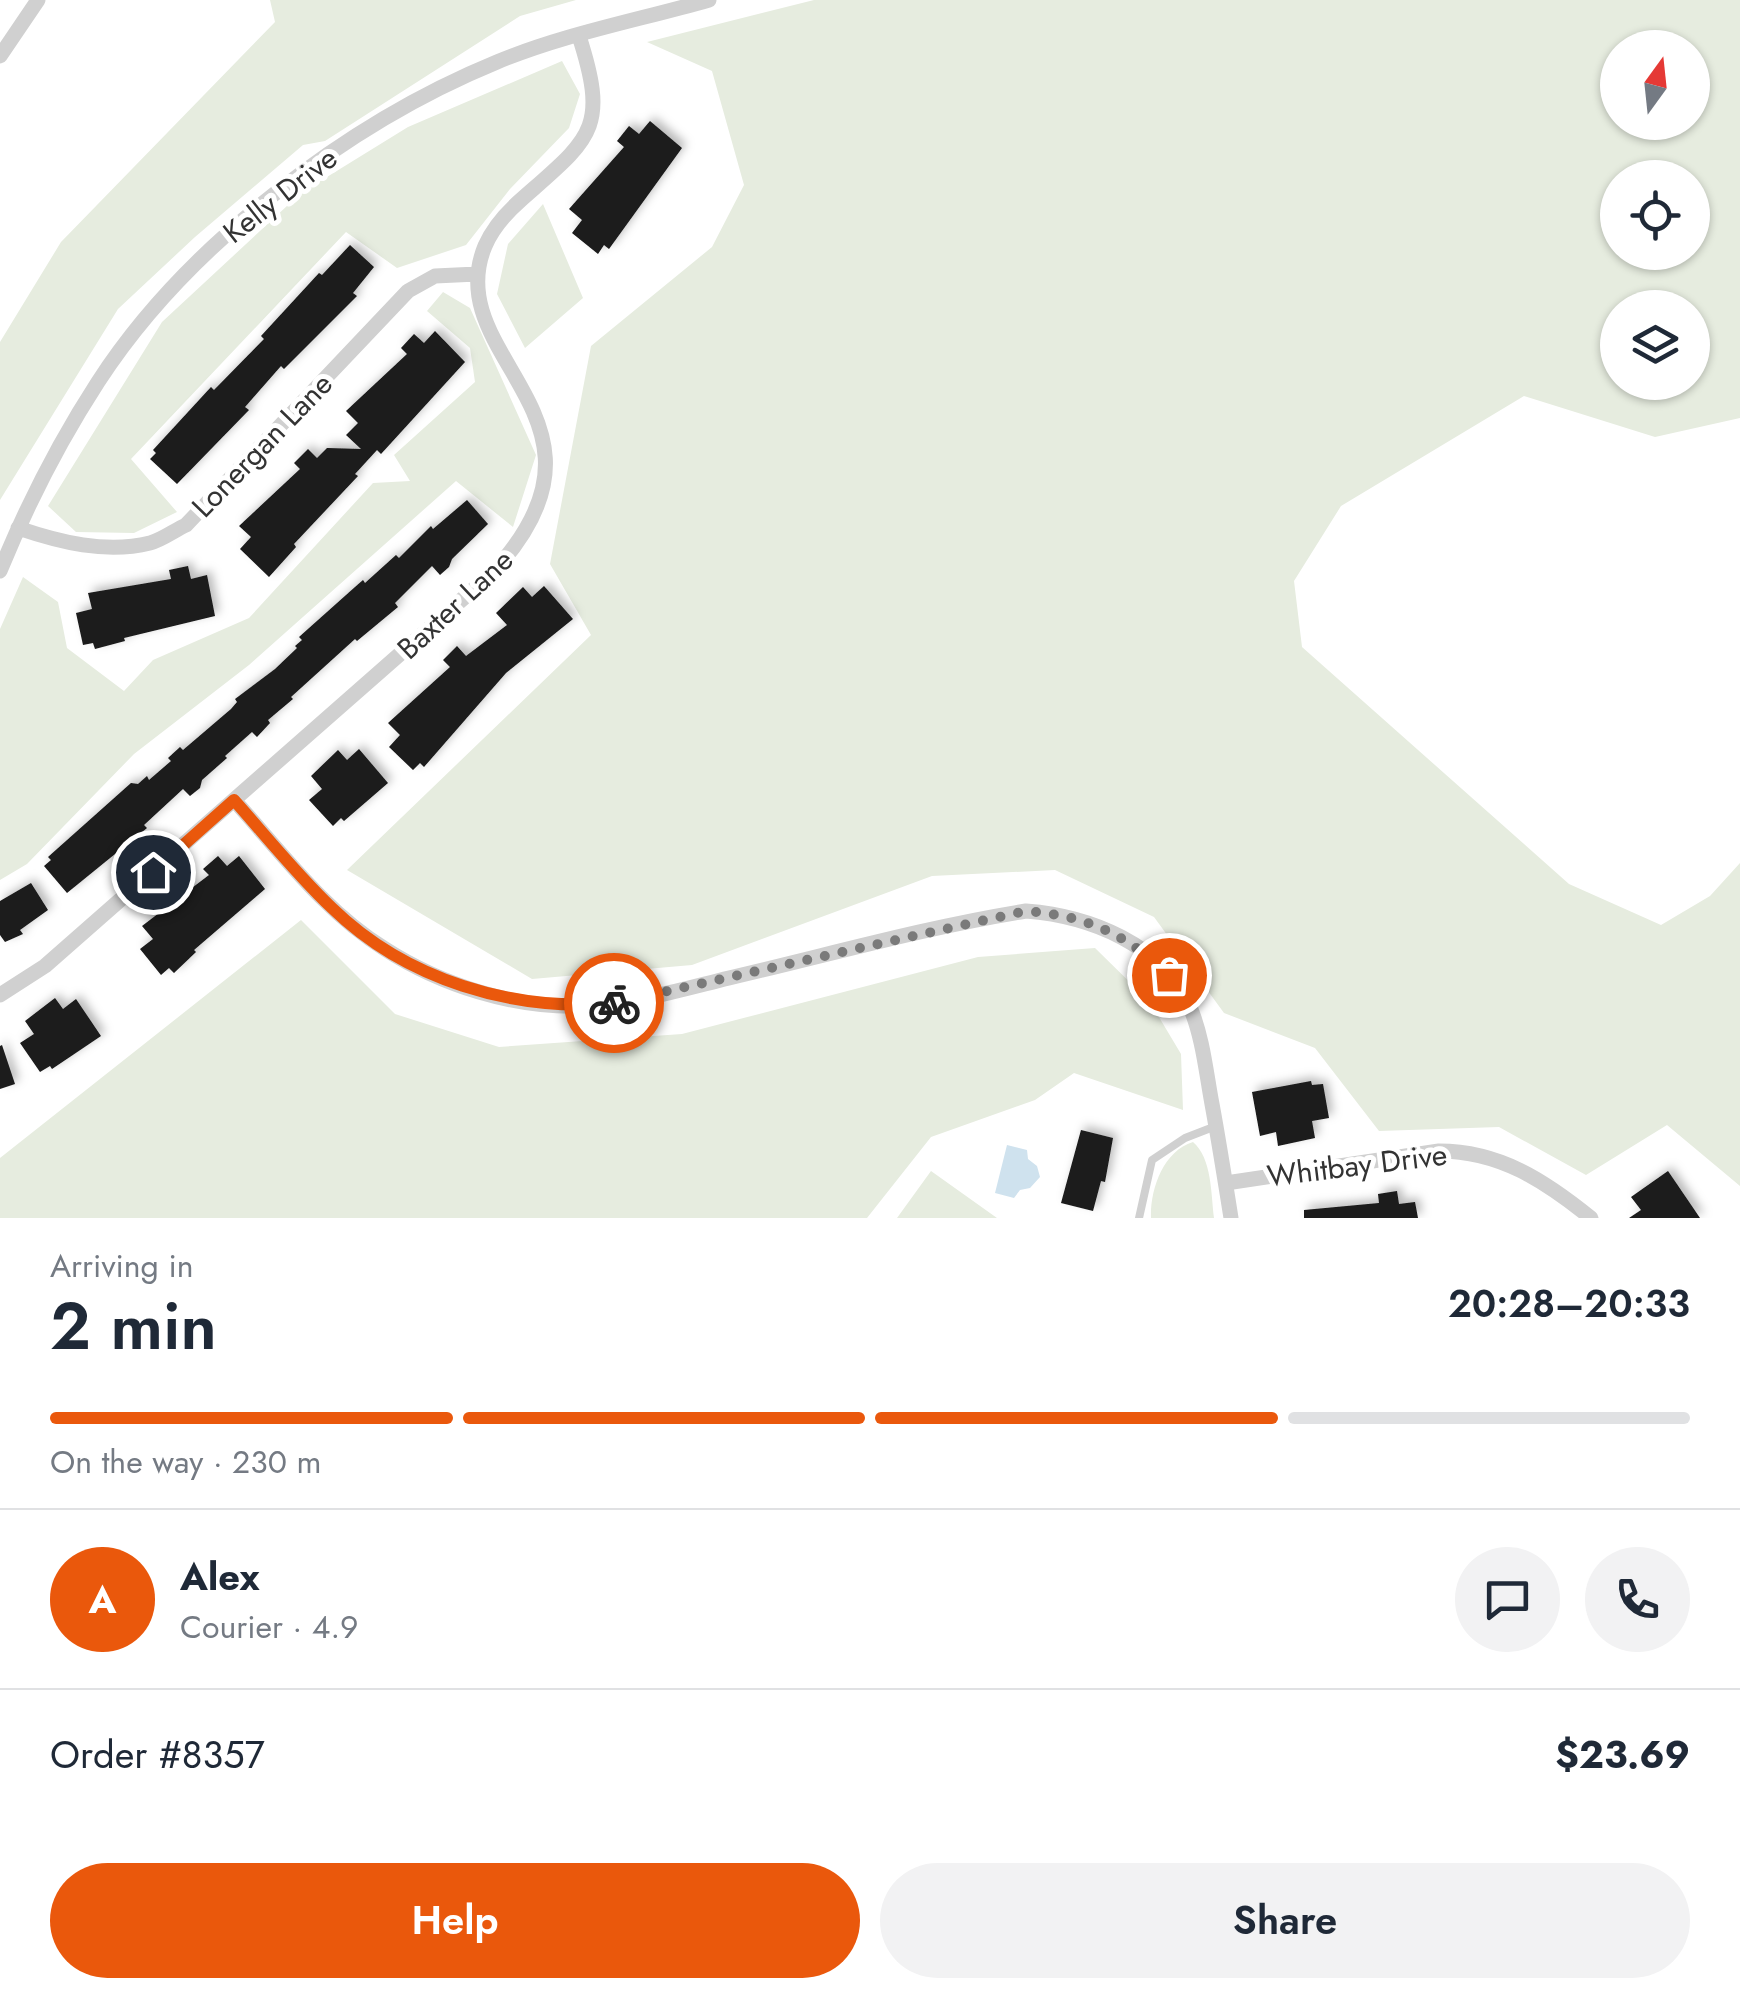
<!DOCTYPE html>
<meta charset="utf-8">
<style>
body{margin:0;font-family:Jost,sans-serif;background:#f2f2f3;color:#1f2937;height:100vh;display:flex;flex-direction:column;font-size:38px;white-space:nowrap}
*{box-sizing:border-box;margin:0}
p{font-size:32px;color:#747a83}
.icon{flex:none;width:55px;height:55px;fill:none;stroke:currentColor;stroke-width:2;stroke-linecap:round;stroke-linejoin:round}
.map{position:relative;height:1218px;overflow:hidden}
.drawer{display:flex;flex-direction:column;background:#fff;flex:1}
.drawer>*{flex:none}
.needle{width:65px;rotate:15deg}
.tools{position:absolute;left:1600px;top:30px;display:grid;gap:20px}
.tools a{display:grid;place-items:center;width:110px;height:110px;border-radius:50%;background:#fff;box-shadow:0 2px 8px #0004;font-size:50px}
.pin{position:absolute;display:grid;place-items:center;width:85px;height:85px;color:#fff;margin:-42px;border:5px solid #fff;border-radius:50%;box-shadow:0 2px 10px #0007}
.courier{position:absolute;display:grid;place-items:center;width:100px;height:100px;margin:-50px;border:8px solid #ea580c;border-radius:50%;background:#fff;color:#222;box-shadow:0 2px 12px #0007}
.overview em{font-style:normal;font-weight:600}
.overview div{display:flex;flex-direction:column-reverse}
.overview{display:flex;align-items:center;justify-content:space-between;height:170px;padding:0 50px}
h1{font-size:65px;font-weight:600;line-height:75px}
.bar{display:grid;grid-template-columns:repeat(4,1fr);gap:15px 10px;align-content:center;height:120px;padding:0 50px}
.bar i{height:12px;border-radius:8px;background:#e0e1e3}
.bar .active{background:#ea580c}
.bar p{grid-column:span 4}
.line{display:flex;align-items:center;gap:25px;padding:0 50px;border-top:2px solid #e0e1e3}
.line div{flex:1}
.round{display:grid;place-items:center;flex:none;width:105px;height:105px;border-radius:52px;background:#f2f2f3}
.primary-button{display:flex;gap:20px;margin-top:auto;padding:20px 50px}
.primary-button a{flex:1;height:115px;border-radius:60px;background:#ea580c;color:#fff;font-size:40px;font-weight:600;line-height:115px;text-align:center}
.primary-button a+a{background:#f2f2f3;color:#1f2937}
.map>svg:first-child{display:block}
.green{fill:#e6ecdf;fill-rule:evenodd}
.water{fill:#cfe2ee}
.building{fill:#1a1a1a;filter:url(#shadow)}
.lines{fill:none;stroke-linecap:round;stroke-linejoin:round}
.lane{stroke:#d0d0d0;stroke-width:8}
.street{stroke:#d0d0d0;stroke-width:15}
.done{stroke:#7a7a7a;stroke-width:10;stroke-dasharray:0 18}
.route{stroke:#ea580c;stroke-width:12}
.labels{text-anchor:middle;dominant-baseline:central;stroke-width:10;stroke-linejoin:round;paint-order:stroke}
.street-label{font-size:30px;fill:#333;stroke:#fff}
</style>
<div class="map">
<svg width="1740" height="1218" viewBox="0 0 1740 1218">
<defs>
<filter id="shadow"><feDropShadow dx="4.5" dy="-4.5" stdDeviation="5" flood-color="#0004"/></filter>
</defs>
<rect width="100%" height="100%" fill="#fff"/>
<path class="green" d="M270 0H576L520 16 325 141 303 145 195 237 118 309 0 500V342L61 242 275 22Z
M814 0H1740V418L1655 437 1524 396 1341 506 1294 581 1302 647 1569 884 1661 925 1710 896 1740 863V1186L1667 1125 1586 1175 1499 1127 1379 1131 1315 1048 1224 1013 1154 917 1055 870 932 876 692 965 532 979 347 870 591 635 550 564 591 346 712 247 744 185 712 71 647 42ZM1618 48H1692V122H1618ZM1618 178H1692V252H1618ZM1618 308H1692V382H1618Z
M562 61 580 94 569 128 510 189 466 245 397 268 346 232 131 459 177 512 134 533 76 532 48 506 162 322 301 193 408 127Z
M543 204 583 298 525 348 497 294 508 244Z
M443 292 470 308 536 455 513 527 456 481 249 665 134 754 27 864 0 880V629L23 577 58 602 67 648 124 691 153 660 249 618 373 483 410 481 394 455 475 382 470 348 427 311Z
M301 920 395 1014 499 1047 682 1034 978 957 1095 948 1150 1002 1181 1054 1183 1110 1074 1073 1035 1100 931 1137 867 1218H0V1158Z
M1193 1142C1212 1158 1211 1194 1214 1218H1151C1150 1190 1163 1151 1193 1142Z
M931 1171 997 1218H897Z"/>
<path class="water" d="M1007 1145 1027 1150 1028 1159 1037 1166 1040 1177 1030 1188 1020 1190 1014 1198 995 1193Z"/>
<path class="building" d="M650 121 682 148 609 249 604 245 598 254 572 233 582 220 569 209 624 147 617 141 629 126 639 134Z
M350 245 374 267 353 293 357 296 284 369 281 366 245 407 249 410 177 484 150 459 156 453 153 450 211 387 214 390 264 339 261 336 319 273 322 275Z
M435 331 465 362 381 454 377 450 355 474 358 476 294 544 296 547 269 577 240 549 251 537 239 526 300 469 294 463 308 449 317 458 327 448 361 449 346 435 358 423 346 411 407 354 401 348 414 334 424 343Z
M467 500 488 524 452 559 449 567 440 575 432 566 395 603 398 607 357 641 355 639 291 697 293 699 268 720 270 723 257 737 252 732 225 756 227 758 202 780 200 788 190 796 183 789 144 825 147 828 67 893 44 866 51 860 48 857 131 783 138 784 147 776 149 780 171 761 168 758 180 747 183 750 231 709 237 702 235 699 275 669 297 648 295 646 302 640 299 637 355 587 363 580 365 583 396 555 399 558 431 526 433 529Z
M188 566 191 579 207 575 215 616 124 638 125 641 95 649 93 643 83 645 76 613 92 609 88 593 171 579 169 570Z
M544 586 573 619 506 673 424 767 420 763 413 770 389 747 400 735 388 723 450 667 443 660 457 646 466 656 507 625 496 613 523 587 532 597Z
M359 749 388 783 344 821 341 818 333 826 309 800 322 789 311 776 338 750 347 760Z
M218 856 227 866 239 856 265 889 194 950 196 952 174 973 169 968 161 975 140 949 153 939 142 926 209 875 203 869Z
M31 883 48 910 20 930 23 934 5 942 0 935V901Z
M55 998 63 1009 76 999 101 1036 52 1069 50 1066 40 1072 20 1043 34 1034 25 1021Z
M2 1045 15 1084 0 1089V1046Z
M1311 1081 1312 1085 1323 1084 1329 1118 1312 1121 1315 1138 1278 1146 1276 1132 1260 1136 1252 1092Z
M1081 1130 1113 1138 1105 1182 1101 1181 1093 1211 1061 1203Z
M1668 1171 1700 1218H1629L1641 1210 1631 1197Z
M1397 1191 1399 1204 1415 1202 1418 1218H1304V1210L1379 1203 1378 1194Z"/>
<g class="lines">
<path class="lane" d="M1139 1218 1152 1160 1185 1138 1216 1126"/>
<path class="street" d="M0 56 38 0
M18 528C59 542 106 554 150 543 162 540 175 530 186 525L408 291 435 276 477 274
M0 571C27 505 59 442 98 382 186 246 348 123 497 62 564 34 639 20 709 0
M234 800C281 852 325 912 385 949 441 985 513 1008 580 1006 630 1005 680 990 729 978 828 955 926 927 1026 911 1090 916 1162 944 1190 1007 1203 1038 1206 1072 1212 1104 1219 1142 1225 1180 1231 1218
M0 995 45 966 491 574C637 420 438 359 485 246 493 227 508 211 523 198 591 138 609 129 579 36
M1226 1183 1439 1151C1500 1151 1545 1181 1591 1218"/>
</g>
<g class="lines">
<path class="done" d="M614 1003 1026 911C1087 916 1124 933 1169 975"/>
<path class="route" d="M153 872 234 800C266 836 297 875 332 908 406 980 513 1012 614 1003"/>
</g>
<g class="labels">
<g class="street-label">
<text transform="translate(280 195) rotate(-38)">Kelly Drive</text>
<text transform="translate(262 445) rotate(-46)">Lonergan Lane</text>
<text transform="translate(455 604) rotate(-43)">Baxter Lane</text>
<text transform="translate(1357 1165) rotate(-7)">Whitbay Drive</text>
</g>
</g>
</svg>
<div class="tools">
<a><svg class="needle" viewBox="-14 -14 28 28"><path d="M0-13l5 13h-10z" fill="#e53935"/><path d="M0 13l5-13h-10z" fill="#747a83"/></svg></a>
<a><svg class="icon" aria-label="locate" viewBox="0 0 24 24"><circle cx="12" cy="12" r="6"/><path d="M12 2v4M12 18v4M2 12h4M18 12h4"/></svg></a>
<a><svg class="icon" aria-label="layers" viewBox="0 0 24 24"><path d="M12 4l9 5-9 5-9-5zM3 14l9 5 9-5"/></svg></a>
</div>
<div class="pin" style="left:1169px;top:975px;background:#ea580c"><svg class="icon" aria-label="bag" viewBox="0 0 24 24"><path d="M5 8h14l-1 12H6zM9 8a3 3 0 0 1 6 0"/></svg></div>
<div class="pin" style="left:153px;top:872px;background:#1f2937"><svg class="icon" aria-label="home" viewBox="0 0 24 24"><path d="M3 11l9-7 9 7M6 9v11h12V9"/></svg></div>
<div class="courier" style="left:614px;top:1003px"><svg class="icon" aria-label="bike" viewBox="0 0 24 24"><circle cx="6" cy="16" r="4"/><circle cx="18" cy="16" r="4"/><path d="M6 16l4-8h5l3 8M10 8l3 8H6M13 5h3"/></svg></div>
</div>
<section class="drawer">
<div class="overview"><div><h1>2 min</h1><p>Arriving in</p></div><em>20:28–20:33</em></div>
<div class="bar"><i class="active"></i><i class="active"></i><i class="active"></i><i></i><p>On the way · 230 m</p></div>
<div class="line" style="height:180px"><b class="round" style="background:#ea580c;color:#fff">A</b><div><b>Alex</b><p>Courier · 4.9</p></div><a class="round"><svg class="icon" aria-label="chat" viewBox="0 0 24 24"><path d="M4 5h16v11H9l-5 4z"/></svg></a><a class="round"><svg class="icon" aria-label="phone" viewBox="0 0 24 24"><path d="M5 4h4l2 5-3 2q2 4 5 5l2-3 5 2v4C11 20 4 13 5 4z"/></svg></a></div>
<div class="line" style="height:130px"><div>Order #8357</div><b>$23.69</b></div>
<div class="primary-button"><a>Help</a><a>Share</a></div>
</section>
